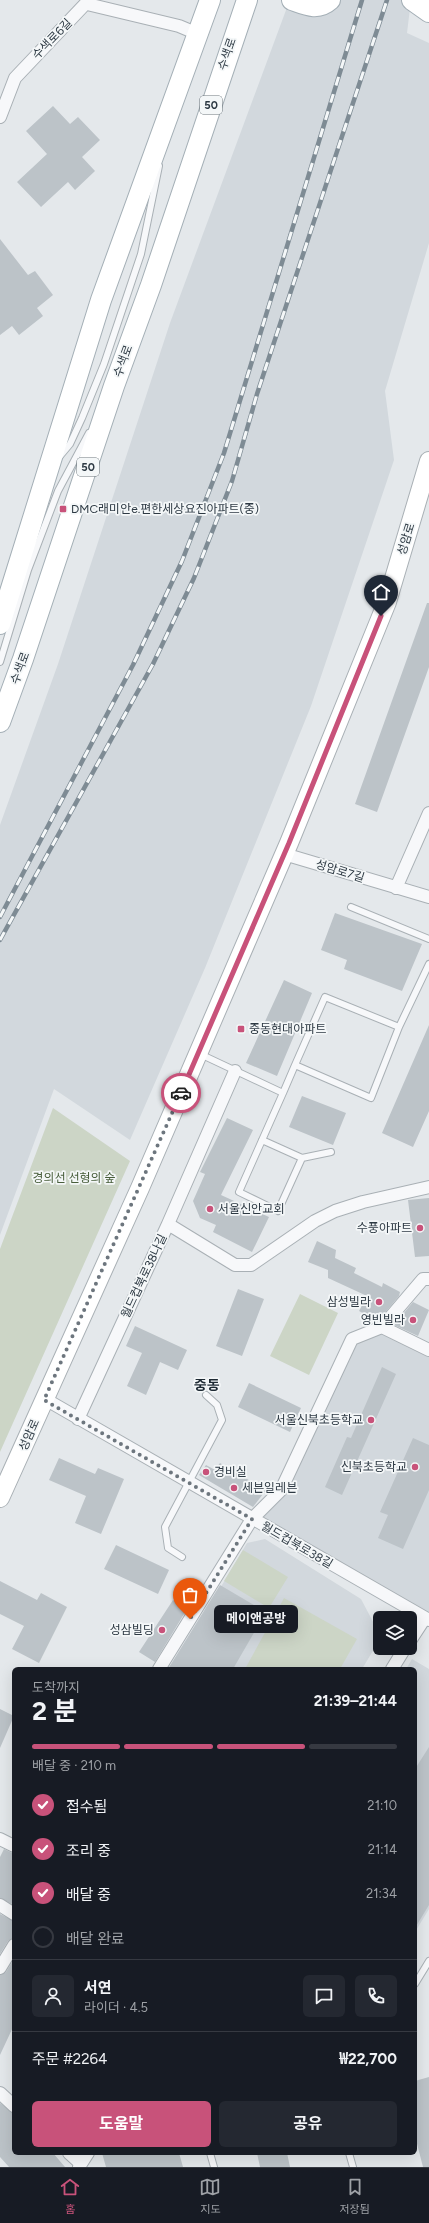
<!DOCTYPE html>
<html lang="ko">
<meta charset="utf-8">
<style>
body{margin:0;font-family:Figtree,"Noto Sans KR",sans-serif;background:#242831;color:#f1f3f6;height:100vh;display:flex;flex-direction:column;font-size:15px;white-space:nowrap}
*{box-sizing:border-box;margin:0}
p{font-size:13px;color:#9ea1a6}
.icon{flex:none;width:22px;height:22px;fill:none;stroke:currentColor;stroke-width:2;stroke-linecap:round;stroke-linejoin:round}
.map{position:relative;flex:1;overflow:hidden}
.drawer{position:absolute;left:12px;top:1667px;width:405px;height:488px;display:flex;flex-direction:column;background:#171b24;border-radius:6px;box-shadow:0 4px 16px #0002}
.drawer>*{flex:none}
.tools{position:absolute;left:373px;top:1611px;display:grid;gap:8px}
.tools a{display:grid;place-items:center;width:44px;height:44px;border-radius:6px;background:#171b24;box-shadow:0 4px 16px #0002;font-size:20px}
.pin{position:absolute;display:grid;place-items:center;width:34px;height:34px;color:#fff;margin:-41px -17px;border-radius:50% 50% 50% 0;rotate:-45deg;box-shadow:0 0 4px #0007}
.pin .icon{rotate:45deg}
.courier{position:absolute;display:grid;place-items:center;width:40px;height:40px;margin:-20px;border:3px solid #c8527a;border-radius:50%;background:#fff;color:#222;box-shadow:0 1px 5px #0007}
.bubble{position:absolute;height:28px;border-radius:6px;background:#171b24;box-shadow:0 4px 16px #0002;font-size:13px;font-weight:700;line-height:28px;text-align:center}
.summary em{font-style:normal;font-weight:700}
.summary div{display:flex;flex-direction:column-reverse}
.summary{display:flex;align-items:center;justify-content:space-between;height:68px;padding:0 20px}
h1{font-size:26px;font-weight:700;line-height:30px}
.bar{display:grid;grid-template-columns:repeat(4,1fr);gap:6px 4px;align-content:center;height:48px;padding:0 20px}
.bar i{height:5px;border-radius:3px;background:#363941}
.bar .on{background:#c8527a}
.bar p{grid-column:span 4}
.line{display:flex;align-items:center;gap:10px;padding:0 20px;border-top:1px solid #363941}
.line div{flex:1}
.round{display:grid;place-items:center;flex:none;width:42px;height:42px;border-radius:6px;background:#242831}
ol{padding:0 20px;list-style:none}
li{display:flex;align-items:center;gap:12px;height:44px}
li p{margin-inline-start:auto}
li .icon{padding:4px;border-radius:50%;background:#c8527a;color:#fff;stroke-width:4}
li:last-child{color:#9ea1a6}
li i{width:22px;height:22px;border:2px solid #363941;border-radius:50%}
.primary-button{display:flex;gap:8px;margin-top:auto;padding:8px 20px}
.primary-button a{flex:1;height:46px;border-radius:6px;background:#c8527a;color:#fff;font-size:16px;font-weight:700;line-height:46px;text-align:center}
.primary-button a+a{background:#242831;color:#f1f3f6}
.dock{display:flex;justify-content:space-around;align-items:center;height:56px;border-top:1px solid #363941;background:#171b24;font-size:11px;color:#9ea1a6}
.dock a{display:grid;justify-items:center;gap:2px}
.dock .on{color:#c8527a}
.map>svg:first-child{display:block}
.built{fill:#d2d8dd}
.green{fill:#ccd5c6}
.building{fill:#bcc3c8}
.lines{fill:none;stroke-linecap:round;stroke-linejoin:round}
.service-casing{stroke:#a9b0b5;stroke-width:8}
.minor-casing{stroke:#a9b0b5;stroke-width:14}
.secondary-casing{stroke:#a9b0b5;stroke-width:20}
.primary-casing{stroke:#a4afb6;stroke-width:22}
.service{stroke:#f7f8fa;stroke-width:6}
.minor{stroke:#f7f8fa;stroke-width:12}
.secondary{stroke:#fff;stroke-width:18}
.primary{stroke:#fff;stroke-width:20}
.rail-casing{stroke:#7e8b94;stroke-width:4.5}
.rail{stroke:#f4f7f8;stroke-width:3;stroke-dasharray:9;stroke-linecap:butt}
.done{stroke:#6d767e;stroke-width:4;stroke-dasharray:0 7.2}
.route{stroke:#c8527a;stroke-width:5}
.poi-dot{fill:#c8527a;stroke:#f4f7f8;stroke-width:1.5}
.labels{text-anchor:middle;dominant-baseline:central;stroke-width:3.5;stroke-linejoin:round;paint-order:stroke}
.shield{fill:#f4f7f8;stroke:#697279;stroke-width:1}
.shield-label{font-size:11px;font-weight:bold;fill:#2d3943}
.street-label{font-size:12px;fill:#2d3943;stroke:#f4f7f8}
.poi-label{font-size:12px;fill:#2d3943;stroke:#f4f7f8;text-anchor:end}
.park-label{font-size:12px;fill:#485e3b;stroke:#f4f7f8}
.quarter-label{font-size:14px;font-weight:bold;fill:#1e2a34;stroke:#f4f7f8}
</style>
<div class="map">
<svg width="429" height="2167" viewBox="0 0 429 2167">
<rect width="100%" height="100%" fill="#e4e8eb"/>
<path class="built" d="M303 0H411L407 33 429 43V243L385 391 394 460 311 706 205 968 130 1140 54 1089 0 1235V825L58 664 170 323 289 2Z
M382 1327 429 1350V1620L252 1519 281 1490 352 1339Z
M265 1539 361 1599 380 1635V1639L362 1669H172L247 1543Z
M412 1659 429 1669V1909L415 1932V1669H406Z"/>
<path class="green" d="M53 1108 130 1161 0 1452V1249Z
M300 1294 338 1313 309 1375 270 1356Z
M243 1550 288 1577 269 1608 224 1581Z
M284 1598 357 1639 340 1669H245Z"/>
<path class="building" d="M53 106 70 124 78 117 100 140 82 157 95 171 75 190 68 182 41 207 17 182 47 154 26 131Z
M0 239 28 275 35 271 53 295 37 308 43 316 19 335 12 326 0 335Z
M427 603H429V667L377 812 355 804Z
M335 913 422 944 402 991 344 969 347 960 321 950Z
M284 980 312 993 277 1076 246 1063Z
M429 1025V1111L413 1147 382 1133Z
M302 1096 346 1113 333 1145 289 1127Z
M227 1118 253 1130 221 1195 269 1217 252 1252 213 1232 216 1225 200 1218 193 1201 205 1174 200 1172Z
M429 1198V1256L415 1257 408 1200Z
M317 1241 336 1250 335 1258 356 1268 354 1273 382 1287 383 1283 400 1292 399 1296 378 1321 359 1311 367 1296 328 1278V1270L308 1262Z
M238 1289 264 1299 242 1356 216 1346Z
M413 1302 429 1310 418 1336 394 1325Z
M135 1326 187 1350 178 1370 160 1362 146 1395 127 1386 142 1353 126 1346Z
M382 1367 396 1374 342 1495 325 1487 347 1437 351 1438Z
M249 1383 301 1408 290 1432 238 1407Z
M413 1438 429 1445V1490L403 1549 378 1538 388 1515 380 1512Z
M59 1458 95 1474 98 1468 124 1479 101 1534 75 1523 86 1496 49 1480Z
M220 1463 266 1490 253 1507 199 1475 206 1465 215 1470Z
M116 1545 169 1570 158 1594 104 1569Z
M0 1581 37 1600 41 1593 67 1607 39 1663 12 1649 24 1626 0 1614Z
M220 1585 266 1612 233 1669H168Z
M173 1600 187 1609 155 1662 139 1652Z
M0 1709 14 1716 0 1748Z
M429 1747V1905L415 1928V1769Z
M4 1849 14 1854V1905L0 1898V1857Z
M0 1914 14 1921V1938L8 1941 0 1954Z
M14 1959V2025L0 2055V1975L6 1972Z
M429 2077V2167H423L415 2136V2081Z
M0 2103 14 2113V2153H53L65 2167H9L0 2157Z
M102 2153H179L183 2167H106Z
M257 2153H287L290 2167H260Z"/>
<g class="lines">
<g class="service-casing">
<path id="service" d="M60 456 70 444 82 418 104 364 141 254 159 166
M0 662 28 570 58 491 89 433
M351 907 429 939
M399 1027 325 997 295 1065 371 1098 399 1027 429 964
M200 1054 283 1093 295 1065
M262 1140 302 1158 278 1211 239 1192 283 1093
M302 1158 331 1152
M182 1557 168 1548 165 1527 222 1420 217 1405 206 1395
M415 1984 429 1961
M210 2153 214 2167
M349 2153 353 2167"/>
</g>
<g class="minor-casing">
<path id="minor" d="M87 4 179 26 198 34
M0 117 15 78 89 0
M284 854 429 897
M396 888 429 813
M168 1224 235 1071
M382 1327 423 1279H429
M45 1399 429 1620
M78 1419 168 1224 235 1265H251L315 1221 335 1211 363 1202 429 1187
M410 1641 425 1618
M159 1669 252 1519 281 1490 352 1339 382 1327 429 1350
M392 1669 405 1648
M0 1839 14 1846
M0 1905 14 1914
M0 1968 14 1945
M0 2093 14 2106
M69 2153 81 2164
M79 2167 88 2153"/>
</g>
<g class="secondary-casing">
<path id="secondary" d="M0 1498 140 1188 289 843 387 602 429 461"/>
</g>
<g class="primary-casing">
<path id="primary" d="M292 0C306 5 318 11 330 0
M412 0 429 12
M0 624 101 300 210 0
M0 722 23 659 114 386 151 285 247 0"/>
</g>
<use href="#service" class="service"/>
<use href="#minor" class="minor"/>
<use href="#secondary" class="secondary"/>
<use href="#primary" class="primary"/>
<g class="rail-casing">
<path id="rail" d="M0 917 133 665 182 561 224 453 362 0
M0 940 153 664 194 578 232 481 257 394 387 0"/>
</g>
<use href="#rail" class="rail"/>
</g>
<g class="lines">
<path class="done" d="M181 1093 44 1400 252 1519 190 1619"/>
<path class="route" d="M181 1093 289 843 381 616"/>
</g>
<g class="poi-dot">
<rect x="59" y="505" width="8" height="8" rx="2"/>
<rect x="237" y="1025" width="8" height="8" rx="2"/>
<circle cx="210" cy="1209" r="4"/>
<circle cx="420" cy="1228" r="4"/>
<circle cx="379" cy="1302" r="4"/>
<circle cx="413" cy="1320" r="4"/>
<circle cx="371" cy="1420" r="4"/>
<circle cx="415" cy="1467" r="4"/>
<circle cx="206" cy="1472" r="4"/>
<circle cx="234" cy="1488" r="4"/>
<circle cx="162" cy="1630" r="4"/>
</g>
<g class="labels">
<g class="shield">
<rect x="200" y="96" width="22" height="18" rx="3"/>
<rect x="77" y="458" width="22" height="18" rx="3"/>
</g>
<g class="shield-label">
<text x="211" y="105">50</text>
<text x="88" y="467">50</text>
</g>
<g class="street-label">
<text transform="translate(52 39) rotate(-46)">수색로6길</text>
<text transform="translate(227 54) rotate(-71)">수색로</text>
<text transform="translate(123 361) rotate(-70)">수색로</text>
<text transform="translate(406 539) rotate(-73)">성암로</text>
<text transform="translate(20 668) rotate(-70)">수색로</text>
<text transform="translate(340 871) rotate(17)">성암로7길</text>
<text transform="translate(144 1276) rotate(-65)">월드컵북로38나길</text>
<text transform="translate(29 1435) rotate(-66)">성암로</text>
<text transform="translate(297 1545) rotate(30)">월드컵북로38길</text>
</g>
<g class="poi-label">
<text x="71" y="509" text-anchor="start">DMC래미안e.편한세상요진아파트(중)</text>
<text x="249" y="1029" text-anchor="start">중동현대아파트</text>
<text x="218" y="1209" text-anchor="start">서울신안교회</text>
<text x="412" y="1228">수풍아파트</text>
<text x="371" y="1302">삼성빌라</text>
<text x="405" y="1320">영빈빌라</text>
<text x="363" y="1420">서울신북초등학교</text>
<text x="407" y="1467">신북초등학교</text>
<text x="214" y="1472" text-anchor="start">경비실</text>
<text x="242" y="1488" text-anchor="start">세븐일레븐</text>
<text x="154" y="1630">성삼빌딩</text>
</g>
<g class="park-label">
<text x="74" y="1178">경의선 선형의 숲</text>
</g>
<g class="quarter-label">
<text x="207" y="1385">중동</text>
</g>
</g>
</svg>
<div class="tools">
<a><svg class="icon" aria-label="layers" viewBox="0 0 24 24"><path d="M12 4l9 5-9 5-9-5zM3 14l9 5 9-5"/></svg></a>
</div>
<div class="pin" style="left:190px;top:1619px;background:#ea580c"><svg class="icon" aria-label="bag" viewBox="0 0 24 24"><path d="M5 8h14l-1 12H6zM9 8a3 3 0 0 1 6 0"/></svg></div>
<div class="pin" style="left:381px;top:616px;background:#1f2937"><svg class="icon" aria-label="home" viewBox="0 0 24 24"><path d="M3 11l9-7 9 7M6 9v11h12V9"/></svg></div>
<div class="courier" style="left:181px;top:1093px"><svg class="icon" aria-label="car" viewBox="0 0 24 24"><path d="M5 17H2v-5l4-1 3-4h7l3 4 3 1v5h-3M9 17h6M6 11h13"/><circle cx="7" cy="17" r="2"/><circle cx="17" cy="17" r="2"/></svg></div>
<div class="bubble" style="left:214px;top:1605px;width:84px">메이앤공방</div>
<section class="drawer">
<div class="summary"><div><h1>2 분</h1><p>도착까지</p></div><em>21:39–21:44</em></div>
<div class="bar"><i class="on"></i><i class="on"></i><i class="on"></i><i></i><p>배달 중 · 210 m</p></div>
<ol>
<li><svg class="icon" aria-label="check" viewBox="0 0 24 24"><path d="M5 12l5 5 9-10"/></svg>접수됨<p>21:10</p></li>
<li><svg class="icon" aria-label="check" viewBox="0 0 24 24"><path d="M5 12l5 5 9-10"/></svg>조리 중<p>21:14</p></li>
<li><svg class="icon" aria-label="check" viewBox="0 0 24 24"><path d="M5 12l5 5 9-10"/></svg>배달 중<p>21:34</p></li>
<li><i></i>배달 완료</li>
</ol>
<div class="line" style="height:72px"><a class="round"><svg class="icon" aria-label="person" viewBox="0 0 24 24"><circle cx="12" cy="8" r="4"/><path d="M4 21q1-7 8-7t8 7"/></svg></a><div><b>서연</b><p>라이더 · 4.5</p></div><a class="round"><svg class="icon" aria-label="chat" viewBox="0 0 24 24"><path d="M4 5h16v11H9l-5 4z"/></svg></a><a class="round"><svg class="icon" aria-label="phone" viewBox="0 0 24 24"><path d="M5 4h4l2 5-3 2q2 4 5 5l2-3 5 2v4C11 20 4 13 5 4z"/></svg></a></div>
<div class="line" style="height:52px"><div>주문 #2264</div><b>₩22,700</b></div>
<div class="primary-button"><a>도움말</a><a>공유</a></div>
</section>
</div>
<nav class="dock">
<a class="on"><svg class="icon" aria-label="home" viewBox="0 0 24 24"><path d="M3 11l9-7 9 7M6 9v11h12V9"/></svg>홈</a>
<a><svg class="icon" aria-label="map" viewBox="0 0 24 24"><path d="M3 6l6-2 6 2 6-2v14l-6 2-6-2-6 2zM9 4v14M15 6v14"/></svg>지도</a>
<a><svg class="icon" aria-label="saved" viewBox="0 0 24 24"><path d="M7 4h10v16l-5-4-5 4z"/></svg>저장됨</a>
</nav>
